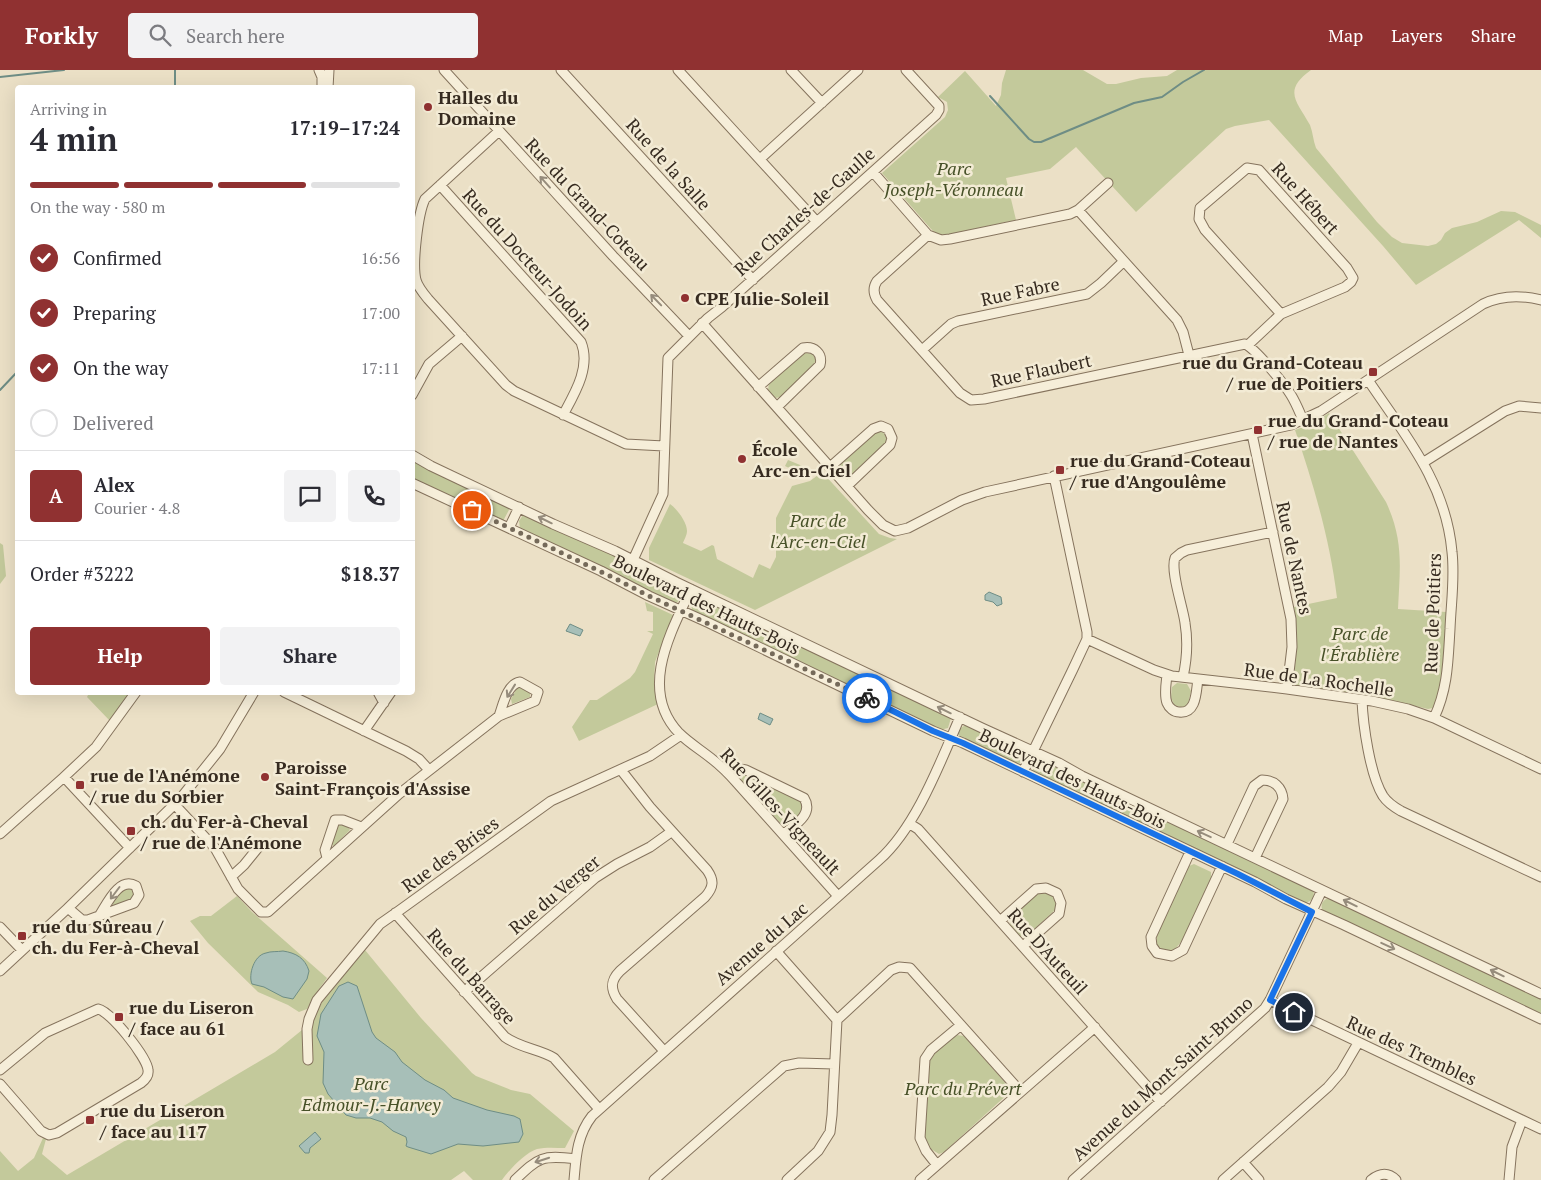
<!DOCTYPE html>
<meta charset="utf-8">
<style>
body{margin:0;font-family:"PT Serif",serif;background:#f2f2f3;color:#2b2b33;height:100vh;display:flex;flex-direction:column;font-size:19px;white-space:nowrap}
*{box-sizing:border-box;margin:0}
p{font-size:16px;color:#7c7c81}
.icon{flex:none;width:28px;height:28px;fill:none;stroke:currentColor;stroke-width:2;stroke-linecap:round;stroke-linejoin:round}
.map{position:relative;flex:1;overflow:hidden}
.drawer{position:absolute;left:15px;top:15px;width:400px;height:610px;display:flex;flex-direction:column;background:#fff;border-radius:5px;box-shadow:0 5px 20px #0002}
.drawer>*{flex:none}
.pin{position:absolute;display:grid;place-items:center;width:42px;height:42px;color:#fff;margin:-21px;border:2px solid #fff;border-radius:50%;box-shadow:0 1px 5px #0007}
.courier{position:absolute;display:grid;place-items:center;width:50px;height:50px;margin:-25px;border:4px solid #1a73e8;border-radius:50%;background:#fff;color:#222;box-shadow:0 1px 6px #0007}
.summary em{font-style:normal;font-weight:700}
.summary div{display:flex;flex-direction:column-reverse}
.summary{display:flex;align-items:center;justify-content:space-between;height:85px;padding:0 15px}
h1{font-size:32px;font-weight:700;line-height:38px}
.bar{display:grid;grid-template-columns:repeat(4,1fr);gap:8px 5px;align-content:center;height:60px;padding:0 15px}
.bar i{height:6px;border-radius:4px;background:#e1e1e2}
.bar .on{background:#903131}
.bar p{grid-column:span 4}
.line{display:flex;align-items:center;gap:12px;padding:0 15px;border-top:1px solid #e1e1e2}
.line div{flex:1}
.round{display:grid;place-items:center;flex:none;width:52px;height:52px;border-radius:5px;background:#f2f2f3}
ol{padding:0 15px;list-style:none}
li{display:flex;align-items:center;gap:15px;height:55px}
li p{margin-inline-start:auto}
li .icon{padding:5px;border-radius:50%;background:#903131;color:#fff;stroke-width:4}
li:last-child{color:#7c7c81}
li i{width:28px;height:28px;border:2px solid #e1e1e2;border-radius:50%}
.cta{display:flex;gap:10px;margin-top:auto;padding:10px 15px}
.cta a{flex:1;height:58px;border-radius:5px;background:#903131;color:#fff;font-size:20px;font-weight:700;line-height:58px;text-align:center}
.cta a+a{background:#f2f2f3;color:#2b2b33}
header{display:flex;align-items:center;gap:30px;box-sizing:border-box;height:70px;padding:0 25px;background:#903131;color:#fff}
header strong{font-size:24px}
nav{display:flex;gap:28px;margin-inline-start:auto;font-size:18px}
.search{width:350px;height:45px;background:#f2f2f3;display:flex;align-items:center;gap:12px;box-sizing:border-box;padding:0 18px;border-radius:5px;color:#7c7c81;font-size:19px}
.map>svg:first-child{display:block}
.green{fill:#c3c99b}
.water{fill:#a7bfb8;stroke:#6e8d85}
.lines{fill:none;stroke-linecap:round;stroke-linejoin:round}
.stream{stroke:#6e8d85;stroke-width:2}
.minor-casing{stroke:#85735d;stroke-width:11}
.minor{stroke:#f6eed9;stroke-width:9}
.oneway{stroke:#968c7c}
.done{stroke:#756a5a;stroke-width:5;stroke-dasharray:0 9}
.route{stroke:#1a73e8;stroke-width:6}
.poi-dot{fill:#903131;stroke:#f3ebd5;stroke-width:2}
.labels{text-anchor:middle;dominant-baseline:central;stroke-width:5;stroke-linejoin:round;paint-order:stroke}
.poi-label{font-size:18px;font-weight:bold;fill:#362b20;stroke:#f3ebd5;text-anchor:start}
.street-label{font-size:18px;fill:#362b20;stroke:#f3ebd5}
.park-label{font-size:18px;font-style:italic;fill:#475128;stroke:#f3ebd5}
</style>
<header>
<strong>Forkly</strong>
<div class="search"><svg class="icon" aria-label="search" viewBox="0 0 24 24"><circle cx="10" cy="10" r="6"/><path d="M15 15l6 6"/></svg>Search here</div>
<nav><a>Map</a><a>Layers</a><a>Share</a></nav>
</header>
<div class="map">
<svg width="1541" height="1110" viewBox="0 0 1541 1110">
<rect width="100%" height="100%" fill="#ebe0c6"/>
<path class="green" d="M1006 0H1083L1107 14H1116L1141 8 1167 6 1177 0H1311C1282 21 1297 31 1310 55 1313 63 1313 70 1316 78L1377 152 1392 167 1402 173 1428 176 1436 174 1441 170 1445 163 1452 158 1477 152 1501 141 1515 142 1541 155V168L1519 150 1416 215 1383 176 1269 50 1235 56 1226 59 1136 142 1076 77 1050 99 1006 108 1016 150 945 165 937 164 931 159 882 103 945 47 948 40 947 32 938 27 965 1 996 36 1001 25 1002 13Z
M805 283 813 284 816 290 814 294 781 327 775 328 768 320 769 313Z
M1329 343 1386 432C1404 471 1400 497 1398 539L1446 542C1444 567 1446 618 1433 638L1428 639 1376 627 1298 617 1294 613 1297 564 1294 537 1337 528C1330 470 1314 416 1295 360L1312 354Z
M875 362H882L885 364 887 371 884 375 851 406 844 405 839 399 840 394Z
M412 390 510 438 503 451 413 409Z
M788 390 805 397 801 404 785 396Z
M822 402 879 464 890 468 897 469 755 540 649 490V478L670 434C677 439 687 452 687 461 687 465 684 470 683 473L701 481 712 475 714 476 717 489 753 508 759 494 770 499 776 487V448L792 416 810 411Z
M523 445 531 446 677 516 683 521V528L676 533 669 531 520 459 519 451Z
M0 473 3 475 6 506 0 514Z
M699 527 949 645 951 648 948 658 940 660 692 540 691 533 696 528Z
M645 532 673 545 655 592 654 614 658 634 579 671 572 657 590 630H597L630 608 635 602 653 564 647 561H653V542L647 541Z
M1177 613 1187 614 1191 621 1188 634 1183 638 1174 635 1171 627 1172 617Z
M517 618H521L530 623V627L512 634 511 629Z
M89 623H130L110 651 87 627Z
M966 655 1021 680 1024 686V690L1018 695 960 669 959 666C958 660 961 657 966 655Z
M1040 690 1313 820C1316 829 1310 833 1302 833L1033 702V693Z
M745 704 800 729 803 736 802 743 787 755 781 754 742 711 741 707Z
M340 754 348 757 350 760 334 776 332 775 337 757Z
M1194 794 1211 802V808L1182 871 1174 880 1164 881 1157 875V865L1189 796Z
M125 817 132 819 134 824 132 829 113 836V833Z
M1044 821C1054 825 1058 829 1056 839L1027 866H1020L1010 854V848L1037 823Z
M237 826 252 842 327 908 314 926 307 939 299 942 288 935 258 922 208 873 190 851 200 846H211Z
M1330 827 1541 927V947L1323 841C1319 834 1324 829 1330 827Z
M365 880 421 948 472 1003 476 1006 511 1020 530 1024 574 1061 565 1078C556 1078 546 1077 537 1079 525 1083 510 1099 502 1110H473L464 1101 451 1110H0V1081L18 1101 34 1088 43 1068 46 1069 42 1084 67 1105 275 982 302 960H311C318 928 344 904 365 880Z
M957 965 964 966 1009 1017 1010 1022 944 1082 939 1084 931 1079 924 1067 929 992 936 982Z"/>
<path class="water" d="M989 522 1001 527 1002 534 997 536 993 532 985 530V525Z
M570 554 583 560 580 566 566 561Z
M760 643 773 649 770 655 758 649Z
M283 881C296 883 305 888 309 901L307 909 293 929 283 927 264 917 252 914C248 905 254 885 266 883 271 881 277 882 283 881Z
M348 912 357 916 372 962 376 968 395 982 402 992 425 1010 444 1020 453 1028 487 1040 514 1046 520 1049 523 1064 519 1072 483 1076 458 1074 431 1084 408 1077 406 1076 407 1072 406 1067 393 1061 382 1052 370 1048H356L346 1045 328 1024 323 1013 324 982 317 966 321 944 339 916Z
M315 1062 321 1069 310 1078 309 1083H305L299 1076Z"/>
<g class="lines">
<path class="stream" d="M0 7 64 0
M175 18V0
M990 26 1029 69 1034 72H1041L1134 33 1162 27 1183 12 1204 0
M0 320 18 301"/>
<g class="minor-casing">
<path id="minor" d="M319 0 322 7V18
M444 0 613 186 689 266
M561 0 753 210
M678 0 817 152
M791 0 822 33
M328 18 329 0
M499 61 425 129C418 143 412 194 416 210 418 217 423 223 428 229L506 315 514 321 626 374 664 376
M760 89 858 0
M873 102 928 165 941 170 950 169 1070 144 1078 140 1108 113
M440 115 581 272C591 297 575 323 563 345
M1078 140 1177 250 1183 262 1189 285
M928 165 877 211C873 217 873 223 877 230L960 323 971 330 984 329 1245 274C1256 279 1284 314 1291 325 1296 333 1299 341 1303 350
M702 253 868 440 883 455 895 461 908 458 962 430 985 422 1291 355 1321 341 1483 234C1502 225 1521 225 1541 230
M1248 275 1281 244 1345 217 1351 212 1353 208 1347 198 1259 100 1247 98 1200 138 1199 149 1205 160 1281 244
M922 280 951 254 958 251 1087 224 1101 213 1124 191
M1368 310C1405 365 1446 413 1452 482 1455 508 1451 533 1450 559 1448 591 1448 618 1434 648
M758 317 803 278C814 276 823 283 820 295L777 337
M412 325 429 294 462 266
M1252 364 1291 549 1292 577 1287 619
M412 385 431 396 553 454 615 481 676 512 982 658 1059 693 1082 706 1541 924
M1424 392 1505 341 1519 336 1541 338
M830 397 873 359 881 356 888 359 892 368 890 375 847 416
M412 413 601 501 649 526 709 553 933 661 963 673 1255 812 1286 829 1344 855 1541 949
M509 458 519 437
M633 490 663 424 668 288 708 248 722 237 936 45 939 40V36L906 0
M691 519C671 562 638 620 679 663 689 673 701 680 712 689 721 696 729 704 737 713L838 826
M1087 569 1154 600 1172 606 1287 619 1372 631 1408 639 1434 648 1541 699
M1167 605C1166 614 1164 625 1167 633 1169 638 1174 642 1179 642 1197 644 1196 621 1198 609
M1183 607C1187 589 1188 571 1185 553 1183 537 1170 501 1175 488L1181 483 1187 480 1273 462
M284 622 406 681 419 689 429 700
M378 622 384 633
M1362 630C1363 655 1370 705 1383 726 1387 732 1394 737 1401 741L1541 807
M364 661 391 622
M621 700 650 737 707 800C714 810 714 817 705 827L620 901C611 910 610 918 617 929L664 981
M727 701 734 698 746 700 804 728C814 744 795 755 784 764
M1023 702 1073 599 1087 569V562L1054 406
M64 707 130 778
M175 735 215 778 238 819 261 842H268L399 724 499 646 535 631 538 622 520 612C507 614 503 635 499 646
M910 754 918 759 1161 1032
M0 764 64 707 96 677 136 622
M1227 774 1254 716 1262 710C1274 710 1282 717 1283 729L1255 788
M1190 782 1151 867 1152 876 1157 883 1172 886 1183 880 1222 796
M327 788 325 780 335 750H343L361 757
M231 807 244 795 261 774
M68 838 82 850H88L134 833 139 825 136 816C119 806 107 834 99 846
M395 843 505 967C520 978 539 979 554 988L599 1039
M1000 851 1036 819 1046 818 1057 823 1061 833 1059 844 1023 876
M0 857 22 880
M776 881 837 950 832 1045 830 1062 818 1081 787 1110
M0 901 68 838 180 729 220 679 254 622
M464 922 595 808 617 794 650 777 671 762
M1270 930 1541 1059
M837 950 891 900 899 897 910 898 1020 1021
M308 990 307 959 309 949 317 930 380 854 400 840 551 731 650 686 681 665
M0 1000 45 963 98 939C110 941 147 987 148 1000 149 1006 145 1010 141 1013L57 1063 49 1065 41 1061 0 1014
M1243 1092 1259 1110
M937 1095 926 1081 920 1068 925 989 931 980 961 955
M515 1110C539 1087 542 1085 576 1089
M574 1110C576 1087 577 1065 592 1046L879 790C916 757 940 693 960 647
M654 1110 784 996 799 993 834 994
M920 1110 1095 957
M1073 1110 1265 938 1270 930 1322 820
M1223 1110 1328 1017 1341 1002 1358 973
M1371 1110C1380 1103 1388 1102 1396 1110
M1509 1110 1512 1077 1522 1050"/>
</g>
<use href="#minor" class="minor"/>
</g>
<defs><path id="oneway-shaft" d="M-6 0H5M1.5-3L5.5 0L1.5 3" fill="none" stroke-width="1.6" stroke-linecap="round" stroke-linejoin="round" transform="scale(1.25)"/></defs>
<g class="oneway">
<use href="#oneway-shaft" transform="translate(545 112) rotate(-132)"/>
<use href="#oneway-shaft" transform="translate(656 230) rotate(-134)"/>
<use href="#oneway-shaft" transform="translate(545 450) rotate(-154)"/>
<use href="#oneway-shaft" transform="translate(511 621) rotate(122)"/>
<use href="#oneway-shaft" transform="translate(944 640) rotate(-154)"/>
<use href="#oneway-shaft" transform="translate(1204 764) rotate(-155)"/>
<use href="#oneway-shaft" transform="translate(115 823) rotate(127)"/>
<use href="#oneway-shaft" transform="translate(1350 833) rotate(-154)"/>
<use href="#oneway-shaft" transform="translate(1388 876) rotate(25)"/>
<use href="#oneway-shaft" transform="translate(1497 903) rotate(-154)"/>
<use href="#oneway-shaft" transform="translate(542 1090) rotate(162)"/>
</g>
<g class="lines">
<path class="done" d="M472 440 614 508 649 526 867 628"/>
<path class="route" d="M867 628 933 661 963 673 1238 804 1312 842 1270 930 1294 942"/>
</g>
<g class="poi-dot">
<circle cx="428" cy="37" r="5"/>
<circle cx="685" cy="228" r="5"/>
<rect x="1368" y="297" width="10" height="10" rx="2.5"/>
<rect x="1253" y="355" width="10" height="10" rx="2.5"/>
<circle cx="742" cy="389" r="5"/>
<rect x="1055" y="395" width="10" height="10" rx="2.5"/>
<circle cx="265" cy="707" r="5"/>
<rect x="75" y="710" width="10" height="10" rx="2.5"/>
<rect x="126" y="756" width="10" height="10" rx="2.5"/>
<rect x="17" y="861" width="10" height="10" rx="2.5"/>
<rect x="114" y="942" width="10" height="10" rx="2.5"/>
<rect x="85" y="1045" width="10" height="10" rx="2.5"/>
</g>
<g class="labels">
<g class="poi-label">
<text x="438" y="27">Halles du<tspan x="438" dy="21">Domaine</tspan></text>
<text x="695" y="228">CPE Julie-Soleil</text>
<text x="1363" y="292" text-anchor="end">rue du Grand-Coteau<tspan x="1363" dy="21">/ rue de Poitiers</tspan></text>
<text x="1268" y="350">rue du Grand-Coteau<tspan x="1268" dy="21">/ rue de Nantes</tspan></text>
<text x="752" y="379">École<tspan x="752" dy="21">Arc-en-Ciel</tspan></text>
<text x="1070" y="390">rue du Grand-Coteau<tspan x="1070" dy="21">/ rue d'Angoulême</tspan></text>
<text x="275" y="697">Paroisse<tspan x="275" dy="21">Saint-François d'Assise</tspan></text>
<text x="90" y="705">rue de l'Anémone<tspan x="90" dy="21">/ rue du Sorbier</tspan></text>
<text x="141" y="751">ch. du Fer-à-Cheval<tspan x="141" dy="21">/ rue de l'Anémone</tspan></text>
<text x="32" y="856">rue du Sûreau /<tspan x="32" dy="21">ch. du Fer-à-Cheval</tspan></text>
<text x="129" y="937">rue du Liseron<tspan x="129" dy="21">/ face au 61</tspan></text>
<text x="100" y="1040">rue du Liseron<tspan x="100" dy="21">/ face au 117</tspan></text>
</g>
<g class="street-label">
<text transform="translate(669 94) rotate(48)">Rue de la Salle</text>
<text transform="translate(1306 128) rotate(48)">Rue Hébert</text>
<text transform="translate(588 134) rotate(47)">Rue du Grand-Coteau</text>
<text transform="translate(804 141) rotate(-42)">Rue Charles-de-Gaulle</text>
<text transform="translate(528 189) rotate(48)">Rue du Docteur-Jodoin</text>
<text transform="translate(1020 221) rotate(-12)">Rue Fabre</text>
<text transform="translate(1041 300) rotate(-12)">Rue Flaubert</text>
<text transform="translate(1295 488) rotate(78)">Rue de Nantes</text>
<text transform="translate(707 534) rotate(26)">Boulevard des Hauts-Bois</text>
<text transform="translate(1432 543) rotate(-88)">Rue de Poitiers</text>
<text transform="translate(1319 609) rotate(8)">Rue de La Rochelle</text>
<text transform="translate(1073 708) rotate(26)">Boulevard des Hauts-Bois</text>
<text transform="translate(781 741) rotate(47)">Rue Gilles-Vigneault</text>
<text transform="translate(450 784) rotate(-36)">Rue des Brises</text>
<text transform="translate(554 824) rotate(-40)">Rue du Verger</text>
<text transform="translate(761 873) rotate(-41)">Avenue du Lac</text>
<text transform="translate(1048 881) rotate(48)">Rue D'Auteuil</text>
<text transform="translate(472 906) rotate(48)">Rue du Barrage</text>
<text transform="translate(1412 980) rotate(25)">Rue des Trembles</text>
<text transform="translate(1162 1008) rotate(-42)">Avenue du Mont-Saint-Bruno</text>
</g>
<g class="park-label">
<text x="954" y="98">Parc<tspan x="954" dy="21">Joseph-Véronneau</tspan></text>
<text x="818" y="450">Parc de<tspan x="818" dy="21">l'Arc-en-Ciel</tspan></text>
<text x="1360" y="563">Parc de<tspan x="1360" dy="21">l'Érablière</tspan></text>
<text x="371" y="1013">Parc<tspan x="371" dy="21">Edmour-J.-Harvey</tspan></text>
<text x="963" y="1018">Parc du Prévert</text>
</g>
</g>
</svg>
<div class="pin" style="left:472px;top:440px;background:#ea580c"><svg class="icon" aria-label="bag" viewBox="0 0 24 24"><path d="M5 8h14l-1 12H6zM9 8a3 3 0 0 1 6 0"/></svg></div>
<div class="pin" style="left:1294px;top:942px;background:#1f2937"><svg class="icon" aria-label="home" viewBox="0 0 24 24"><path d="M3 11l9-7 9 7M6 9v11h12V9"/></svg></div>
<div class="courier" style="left:867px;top:628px"><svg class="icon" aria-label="bike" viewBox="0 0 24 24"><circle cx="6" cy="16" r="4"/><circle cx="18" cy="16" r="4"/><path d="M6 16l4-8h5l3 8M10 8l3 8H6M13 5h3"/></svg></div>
<section class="drawer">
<div class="summary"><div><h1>4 min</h1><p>Arriving in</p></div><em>17:19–17:24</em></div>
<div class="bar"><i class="on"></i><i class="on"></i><i class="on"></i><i></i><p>On the way · 580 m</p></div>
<ol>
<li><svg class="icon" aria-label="check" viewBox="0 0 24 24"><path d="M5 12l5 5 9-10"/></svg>Confirmed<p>16:56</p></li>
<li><svg class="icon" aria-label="check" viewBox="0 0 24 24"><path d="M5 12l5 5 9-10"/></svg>Preparing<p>17:00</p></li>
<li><svg class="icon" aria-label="check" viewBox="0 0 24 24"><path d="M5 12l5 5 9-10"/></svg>On the way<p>17:11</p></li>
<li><i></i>Delivered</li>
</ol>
<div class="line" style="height:90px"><b class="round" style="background:#903131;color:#fff">A</b><div><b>Alex</b><p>Courier · 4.8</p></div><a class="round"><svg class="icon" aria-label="chat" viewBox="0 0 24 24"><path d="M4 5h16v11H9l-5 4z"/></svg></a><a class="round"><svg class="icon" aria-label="phone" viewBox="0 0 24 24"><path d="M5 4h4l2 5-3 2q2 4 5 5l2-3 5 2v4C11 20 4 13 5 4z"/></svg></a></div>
<div class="line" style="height:65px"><div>Order #3222</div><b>$18.37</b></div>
<div class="cta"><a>Help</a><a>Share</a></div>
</section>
</div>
